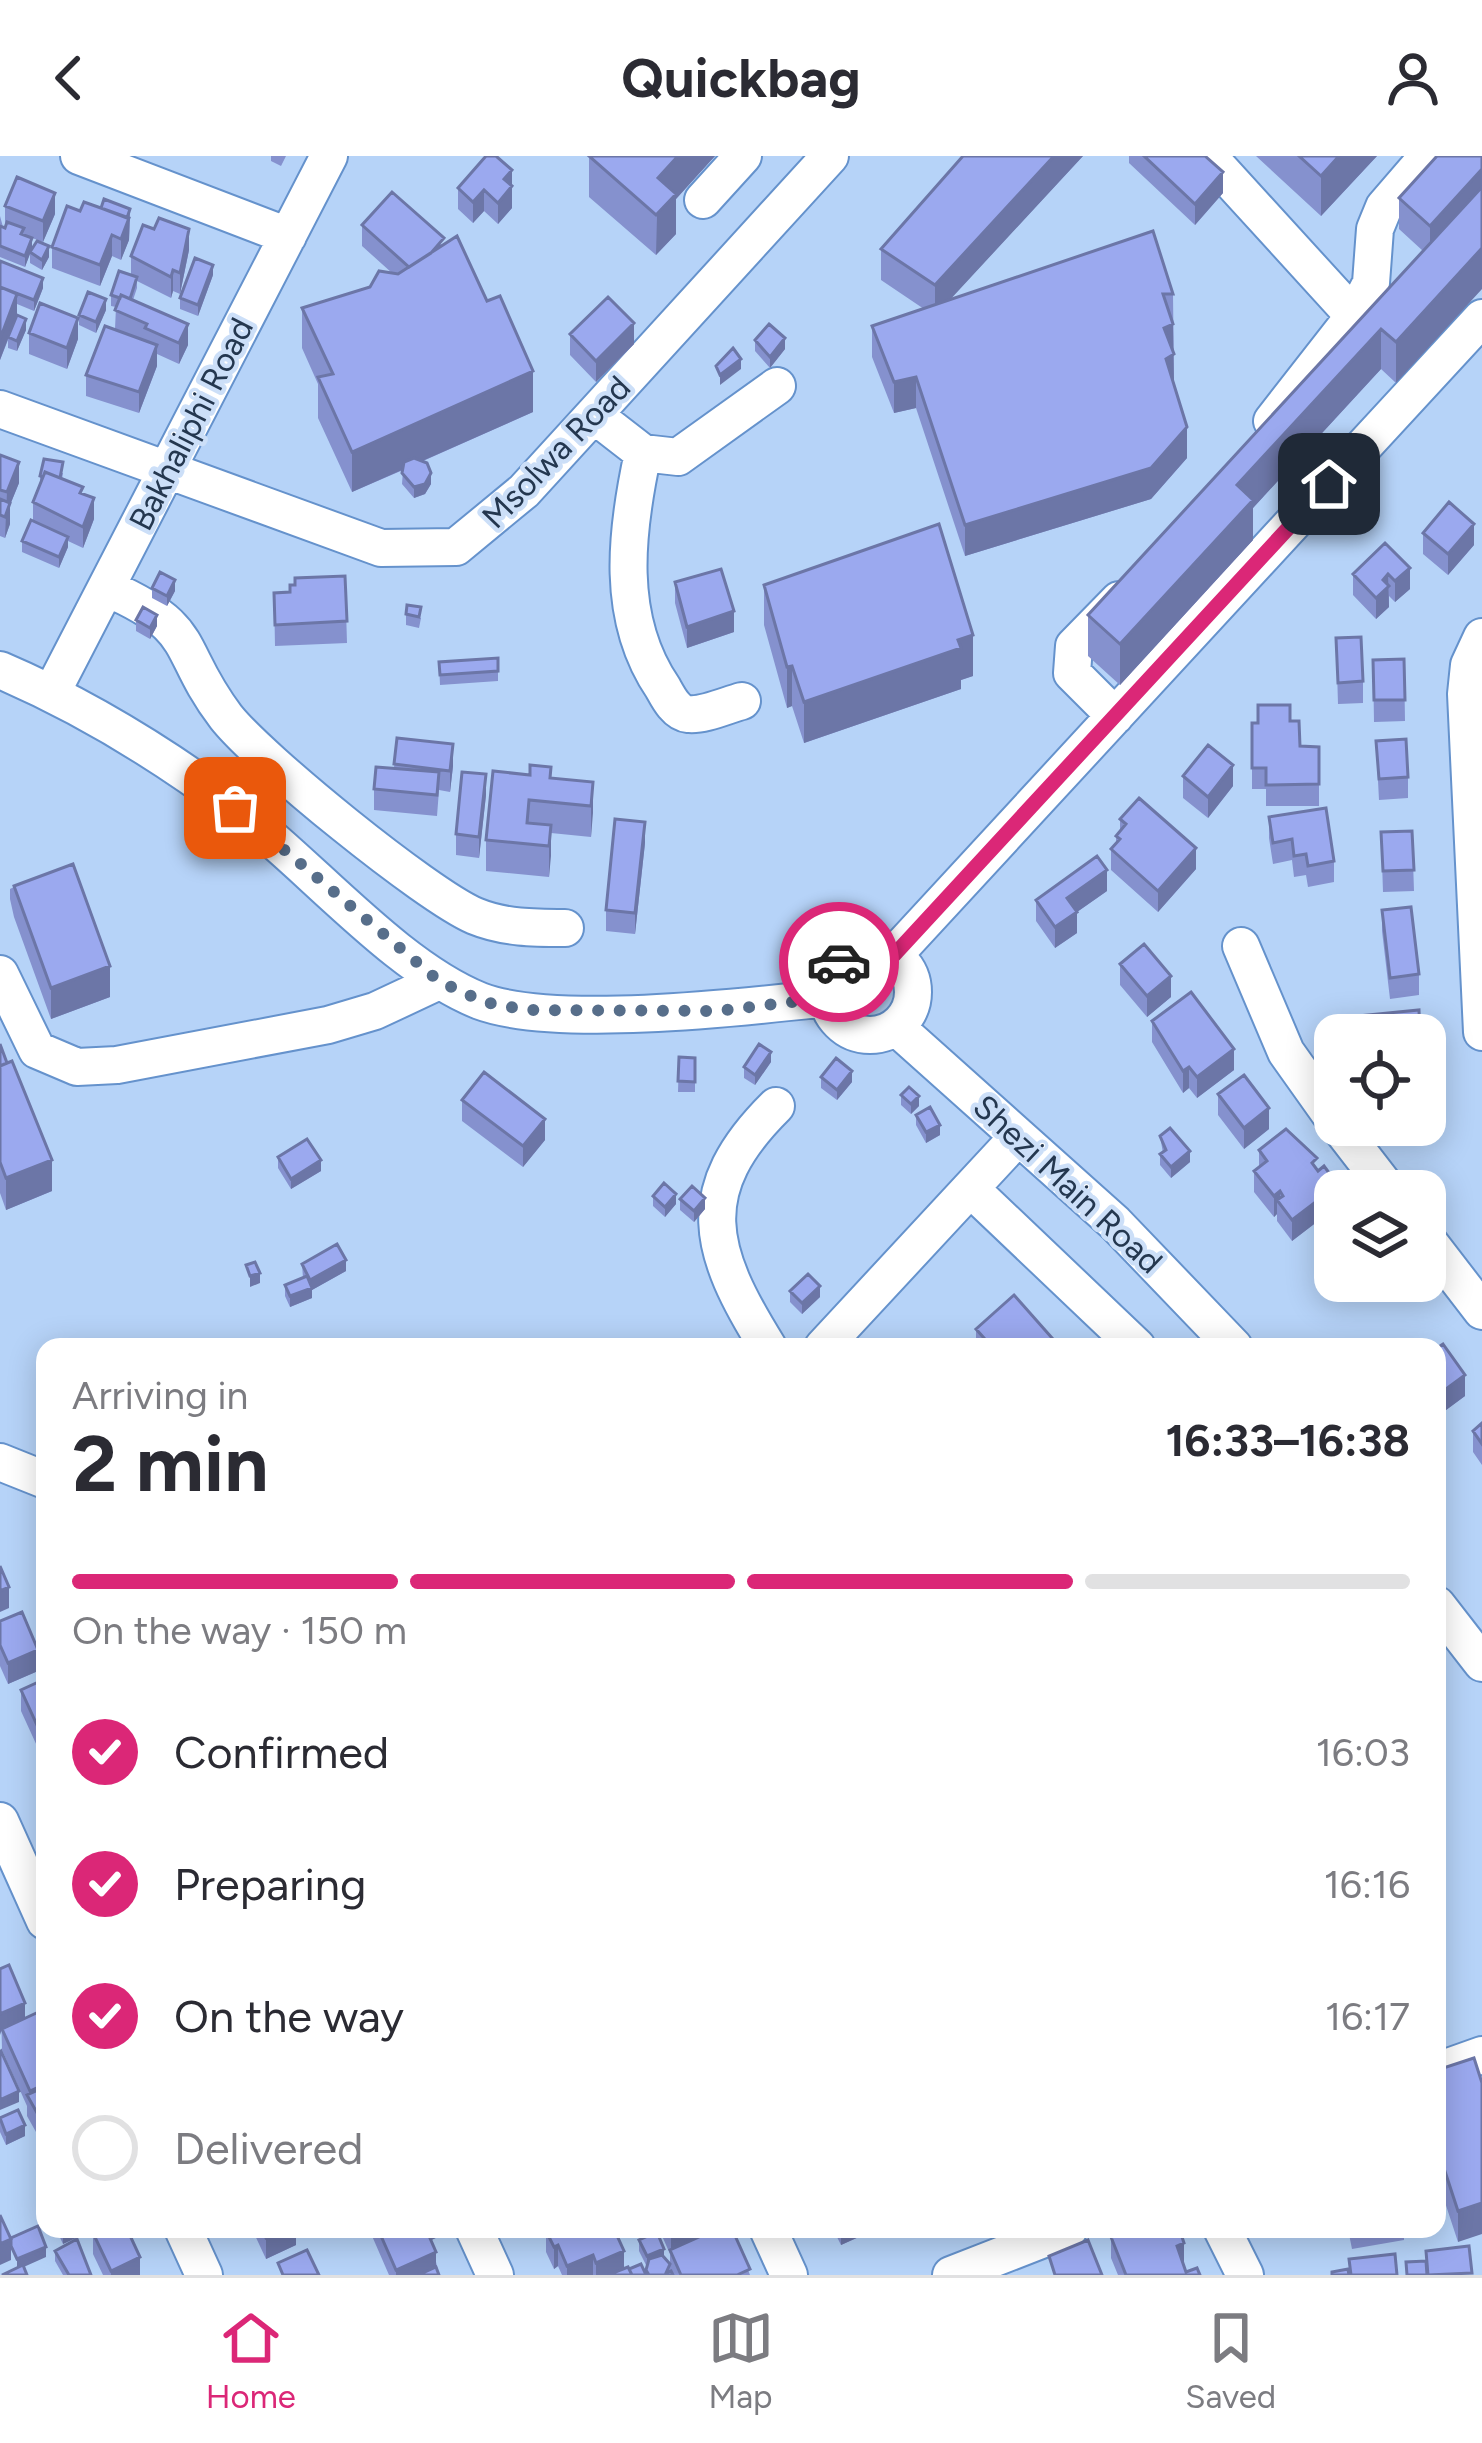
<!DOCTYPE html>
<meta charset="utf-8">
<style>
body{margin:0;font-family:Figtree,sans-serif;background:#f7f7f7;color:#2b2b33;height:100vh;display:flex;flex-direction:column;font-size:45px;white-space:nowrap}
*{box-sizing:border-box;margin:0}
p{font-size:39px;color:#7c7c81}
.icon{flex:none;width:66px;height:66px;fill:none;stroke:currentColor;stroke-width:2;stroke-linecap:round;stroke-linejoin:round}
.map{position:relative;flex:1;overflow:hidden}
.panel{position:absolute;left:36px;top:1182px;width:1410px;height:900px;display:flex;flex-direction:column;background:#fff;border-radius:24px;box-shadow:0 6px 30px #0003}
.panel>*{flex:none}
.tools{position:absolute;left:1314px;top:858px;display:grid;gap:24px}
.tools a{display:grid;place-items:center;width:132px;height:132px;border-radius:24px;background:#fff;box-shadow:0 6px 30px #0003;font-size:60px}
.pin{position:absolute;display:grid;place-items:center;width:102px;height:102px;color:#fff;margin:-51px;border-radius:24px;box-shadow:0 6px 18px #0006}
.courier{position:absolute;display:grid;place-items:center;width:120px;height:120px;margin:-60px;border:9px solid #db2777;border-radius:50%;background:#fff;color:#222;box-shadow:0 3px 15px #0007}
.summary em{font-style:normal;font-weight:700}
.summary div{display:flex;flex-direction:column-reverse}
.summary{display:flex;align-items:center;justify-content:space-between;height:204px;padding:0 36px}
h1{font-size:78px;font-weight:700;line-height:90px}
.bar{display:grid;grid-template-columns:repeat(4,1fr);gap:18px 12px;align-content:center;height:144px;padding:0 36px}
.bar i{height:15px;border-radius:9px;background:#e1e1e2}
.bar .on{background:#db2777}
.bar p{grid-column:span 4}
ol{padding:0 36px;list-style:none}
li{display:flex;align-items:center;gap:36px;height:132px}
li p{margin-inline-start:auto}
li .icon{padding:12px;border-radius:50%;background:#db2777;color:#fff;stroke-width:4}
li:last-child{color:#7c7c81}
li i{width:66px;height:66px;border:6px solid #e1e1e2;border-radius:50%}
header{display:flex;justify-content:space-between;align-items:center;height:156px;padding:0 36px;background:#fff;font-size:54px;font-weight:700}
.tab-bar{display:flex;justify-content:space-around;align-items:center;height:168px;border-top:3px solid #e1e1e2;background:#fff;font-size:33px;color:#7c7c81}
.tab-bar a{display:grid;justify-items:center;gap:6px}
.tab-bar .on{color:#db2777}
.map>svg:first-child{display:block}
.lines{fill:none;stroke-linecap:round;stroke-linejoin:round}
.minor-casing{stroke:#6592cc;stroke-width:40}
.minor{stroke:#fff;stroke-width:36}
.wall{fill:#8591ce}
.shaded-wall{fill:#6c76a7}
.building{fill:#9ba9ef;stroke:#6c76a7;stroke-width:3}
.done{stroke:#576e8a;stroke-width:12;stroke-dasharray:0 21.6}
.route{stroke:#db2777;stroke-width:15}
.labels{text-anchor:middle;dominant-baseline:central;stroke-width:9;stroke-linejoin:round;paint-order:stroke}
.street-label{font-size:33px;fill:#24374f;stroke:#ccdff8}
</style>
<header><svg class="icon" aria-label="back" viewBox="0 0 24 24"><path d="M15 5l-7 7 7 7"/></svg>Quickbag<svg class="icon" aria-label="person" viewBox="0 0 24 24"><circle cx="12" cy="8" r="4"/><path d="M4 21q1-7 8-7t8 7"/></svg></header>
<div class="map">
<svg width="1482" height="2119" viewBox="0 0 1482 2119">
<rect width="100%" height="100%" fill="#b6d3f8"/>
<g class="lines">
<g class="minor-casing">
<path id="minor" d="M79 0 288 80
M1208 0 1354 160
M703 44 743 0
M0 253 381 392 456 391 524 335 830 0
M594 259 643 297 678 301 777 230
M1272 265 1354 160 1371 127 1375 73 1384 51 1428 0
M643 297C626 375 615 462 663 532 668 541 676 557 688 558 703 560 727 549 742 545
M107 432C202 474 173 491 226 561 260 604 426 739 475 760 504 772 534 772 565 772
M1482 481 1469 509 1466 538 1482 876
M0 514C82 549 165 600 236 653 311 710 395 811 480 845 554 873 745 851 827 842
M52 536 329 0
M1115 560 1072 517 1074 490 1119 444
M1241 790 1286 896 1335 965
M827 836a43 43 0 1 1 86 0a43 43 0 1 1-86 0Z
M894 799 1482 162
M0 818 37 894 77 911 117 909 328 869 375 855 439 825
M896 871 1115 1067 1234 1191
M1338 969 1389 1035
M972 1034 1137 1191
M1425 1081 1482 1155
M768 1191C708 1095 690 1035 776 950
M823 1191 1017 982
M0 1306 45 1324
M1437 1449 1482 1507
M0 1665 45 1765
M1437 1915 1482 1899
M183 2073 204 2119
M474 2073 495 2119
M768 2073 789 2119
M1222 2073 1245 2119
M951 2119 1069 2073"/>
</g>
<use href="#minor" class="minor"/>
</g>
<path class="wall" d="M271 0H286L281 10 271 5Z
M589 0H715L676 43V78L656 99 589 41Z
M963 0H1083L949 144 1173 138 1174 227 1187 302 1151 343 965 400 916 252 894 257 872 201V170L924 153 881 124V93Z
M1129 0H1205L1223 37 1195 69 1129 7Z
M1256 0H1377L1321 60Z
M1482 0 1396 227 1381 213 1253 352V384L1120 529 1088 500V459L1423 95 1399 73V42Z
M512 14V52L498 68 484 55 473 67 458 53V32Z
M5 50 55 58 43 86 24 79 31 94 49 101 42 114 30 107V97L25 111 0 101V60L3 71 5 72Z
M80 55 130 63 129 84 121 104 112 100 100 130 52 112V91Z
M362 69 444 89 533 256 423 305 431 328 425 338 414 342 402 328 403 314 352 336 318 262V228L302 192V152L370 131 392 117 362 90Z
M189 94 180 138 173 135 171 142 137 125V132L133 144 188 189 179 208 157 198V210L139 257 86 240V219L115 173 116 151 111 150V139L131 119V100Z
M0 105 43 132 34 155 17 148V159L26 174 17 195 8 192V184L0 204Z
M213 119 198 160 180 153V142Z
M106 154 96 177 79 169V159Z
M29 177 78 183 67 213 29 198Z
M570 178 634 188 596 226 570 199Z
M755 184 785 193 770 212 755 195Z
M0 299 19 327 10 349V368L5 382 0 380Z
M63 317 62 323 83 338 94 363 83 392 68 385V391L59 412 22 396V385L33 366V346L40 328V320Z
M1423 377 1474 389 1448 419 1423 398Z
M1385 387 1410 433 1395 446 1389 440V451L1376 463 1353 439V418Z
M345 420 347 487 275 490 274 437 290 436Z
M675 426 734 476 687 492 675 447Z
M764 429 973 520 961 524V533L804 587 792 550 787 552 764 469Z
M152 432 175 435 167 450 152 442Z
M406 458 421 462 419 472 406 469Z
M136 464 157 470 150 483 136 475Z
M1336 482 1363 525V547L1338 548Z
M498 502V525L440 529 439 506Z
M1404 503 1405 565 1374 566 1373 504Z
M1290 565 1300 590 1319 591V650H1266V633H1252V567Z
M397 582 453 610 450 636 439 634 437 660 374 654V633L394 612Z
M1376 585 1408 621V642L1379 644Z
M1183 620 1233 630 1208 662 1183 642Z
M551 623 593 626 591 681 551 677 549 721 486 715V684Z
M486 639 479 702 456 699V678Z
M1269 661 1334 705V726L1308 731 1306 719 1294 721 1292 704 1273 708 1269 682Z
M1120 663 1196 713 1158 756 1111 714V693L1116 687V680L1120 674Z
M1412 675 1414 735 1383 736 1381 676Z
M645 687 635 778 606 775V754Z
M14 731 110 841 51 863 14 761 10 743V733Z
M1107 735 1077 756V777L1055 792 1036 765V744Z
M1382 754 1419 818V839L1390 843 1382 775Z
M1120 808 1171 841 1147 861 1120 829Z
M1152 865 1234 914 1197 942 1189 932 1183 937 1152 886Z
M1335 879V900L1328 897V886Z
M1425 887 1444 921V931L1427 934Z
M0 888 52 1035 6 1054 0 1037Z
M679 901 695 902V936H678Z
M771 906 755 929 744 922V911Z
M821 921 852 926 837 944 821 932Z
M1218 938 1269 973 1244 993 1218 959Z
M901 939 919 950 911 958 901 949Z
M462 944 545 984 523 1011 462 965Z
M916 959 940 979 926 987 916 969Z
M1160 980 1190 1006 1171 1022 1160 1009V998L1163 997Z
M1259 994 1317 1013 1338 1035H1335V1052L1292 1085 1277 1065V1058L1274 1061 1254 1036V1015L1259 1011Z
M278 1001 321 1015 291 1033 278 1012Z
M653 1040 676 1048 665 1061 653 1050Z
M680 1043 705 1053 694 1066 680 1054Z
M302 1108 346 1115 312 1134V1142L290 1151 285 1140V1129L303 1122Z
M790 1135 820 1141 802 1158 790 1146Z
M976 1173 1060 1191H976Z
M1437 1192 1465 1240 1442 1257 1437 1250Z
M1482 1267V1309L1473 1296V1275Z
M0 1465 38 1515 8 1528 0 1510Z
M45 1523V1587L37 1590 21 1555V1534Z
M0 1813 25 1862 45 1853V1992L27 1960V1950L2 1894Z
M1437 1914 1482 1927 1458 2086 1437 2022Z
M0 1962 25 1980 6 1989 0 1976Z
M56 2073H80V2080L63 2088Z
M252 2073H296V2089L266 2103Z
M336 2073H352L347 2079 336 2078Z
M369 2073H440V2080L431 2084 439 2119H389Z
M623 2073 616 2077 624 2112 646 2119H562L558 2110 554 2113 546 2096V2075Z
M659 2073H732L750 2119H646L647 2111 639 2095V2084L670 2107V2098Z
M833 2073H872V2075L841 2089Z
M1348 2073H1404V2084L1352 2093Z
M93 2077 140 2119H103L93 2098Z
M1111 2081 1184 2109 1186 2116 1200 2119H1118L1111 2102Z
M55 2095 91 2119H63L55 2105Z"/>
<path class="shaded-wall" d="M678 0H715L676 43V78L656 99 658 22Z
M1054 0H1083L935 160V129Z
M1339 0H1377L1321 60V20Z
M1482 13V44L1430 101V70Z
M512 14V52L498 68V47L504 23Z
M1223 16V37L1195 69V48Z
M484 34V55L473 67V46Z
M55 37V58L43 86V65Z
M130 53 129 84 121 104V83Z
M189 73V94L180 138V117Z
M112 79V100L100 130V109Z
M32 82V93L25 111V100Z
M49 90V101L42 114V104Z
M1482 92V133L1396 227V186Z
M213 109V119L198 160V149Z
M173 114V135L171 142V121Z
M43 122V132L34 155V144Z
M17 138V159L0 204V183Z
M106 143V154L96 177V166Z
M78 162V183L67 213V192Z
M26 163V174L17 195V185Z
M634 167V188L596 226V205Z
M188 168V189L179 208V187Z
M1173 168 1174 230 1166 235 1164 172Z
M1381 173V213L1253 352V384L1120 529V488L1237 329Z
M785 182V193L770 212V201Z
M157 189V210L139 257V236Z
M741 203V213L720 229V219Z
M533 215V256L352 336V296Z
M916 221V252L894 257V226Z
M1187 271V302L1151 343 965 400V369Z
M19 306V327L10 349V368L5 382 7 336Z
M431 317V328L425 338 414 342V331Z
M94 342V363L83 392V371Z
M1474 368V389L1448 419V398Z
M68 381V391L59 412V401Z
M1410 412V433L1395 446V425Z
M1388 418 1389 451 1376 463V442L1383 424Z
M175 424V435L167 450V440Z
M734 455V476L687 492V471Z
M157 459V470L150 483V472Z
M973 479V520L961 524V533L804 587V546Z
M792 510V550L787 552V511Z
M453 588V610L450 636V615Z
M1233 609V630L1208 662V641Z
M486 618V639L479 702V681Z
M593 626V657L591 681V650Z
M645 666V687L635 778V757Z
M551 669V700L549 721V690Z
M1196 692V713L1158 756V735Z
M1107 714V735L1077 756V777L1055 792V771L1067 742Z
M110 810V841L51 863V832Z
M1171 820V841L1147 861V840Z
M1234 893V914L1197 942V921Z
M771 896V906L755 929V919Z
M1189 911V932L1183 937V915Z
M852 915V926L837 944V934Z
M919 940V950L911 958V948Z
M1269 952V973L1244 993V972Z
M545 963V984L523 1011V990Z
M940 969V979L926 987V976Z
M1190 995V1006L1171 1022V1011Z
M52 1004V1035L6 1054V1022Z
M321 1004V1015L291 1033V1023Z
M1338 1029V1035H1335V1052L1292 1085V1064Z
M1280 1035V1048L1277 1044V1058L1274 1061V1040Z
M676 1038V1048L665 1061V1051Z
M705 1042V1053L694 1066V1055Z
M346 1104V1115L312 1134V1142L290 1151V1140L310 1132V1124Z
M260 1117V1127L250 1131V1120Z
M820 1130V1141L802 1158V1147Z
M1465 1219V1240L1442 1257V1236Z
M9 1431V1452L0 1456V1435Z
M38 1494V1515L8 1528V1507Z
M45 1566V1587L37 1590V1569Z
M25 1847V1868L2 1873 0 1879V1858Z
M19 1935V1946L0 1954V1944Z
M25 1969V1980L6 1989V1978Z
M1482 2047V2078L1458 2086V2055Z
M72 2073H80V2080L63 2088V2077Z
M285 2073H296V2089L266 2103V2082Z
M423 2073H440V2080L423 2088Z
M686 2073H718L671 2096V2079Z
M841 2073H872V2075L841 2089Z
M11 2083V2104L0 2109V2088Z
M1184 2087V2108L1177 2090Z
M558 2089V2110L554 2113V2091Z
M46 2091V2101L17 2114V2103Z
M664 2093V2103L647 2111V2100Z
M624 2095V2116L617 2119H596V2107Z
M436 2096V2117L432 2119H396V2114Z
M593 2099V2119H567V2110Z
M140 2101V2119H111V2115Z"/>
<path class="building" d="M486 0H496L512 14 504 23 512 30 498 47 484 34 473 46 458 32Z
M589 0H678L658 22 676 38 656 59Z
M963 0H1054L935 129 881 93Z
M1144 0H1205L1223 16 1195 48Z
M1299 0H1339L1321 20Z
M1437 0H1482V13L1430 70 1399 42Z
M17 21 55 37 43 65 5 50Z
M1482 31V92L1396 186 1381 173 1237 329 1253 344 1120 488 1088 459Z
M392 36 444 82 431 97 409 111 362 69Z
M104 43 130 53 127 62 101 52Z
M84 46 129 62 121 83 112 79 100 109 52 91 67 50 80 55Z
M159 62 189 73 180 117 173 114 171 121 131 100 143 69 154 73Z
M7 66 24 72 21 78 32 82 25 100 0 90V70L5 72Z
M1153 75 1173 138H1163L1173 168 1164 172 1174 198 1166 203 1187 271 1151 312 965 369 916 221 894 226 872 170Z
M457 80 487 145 500 140 533 215 352 296 318 221 333 218 302 152 370 131 379 115 398 118Z
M37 85 49 90 42 104 30 96Z
M195 102 213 109 198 149 180 142Z
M0 105 43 122 34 144 0 131Z
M119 115 137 121 130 143 121 139 120 142 111 139Z
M0 131 17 138 0 183Z
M88 136 106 143 96 166 79 159Z
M121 139 188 168 179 187 145 172 147 168 115 154Z
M608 141 634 167 596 205 570 178Z
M40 147 78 162 67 192 29 177Z
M17 159 26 163 17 185 8 181Z
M769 168 785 182 770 201 755 184Z
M105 170 157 189 139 236 86 219Z
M733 192 741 203 720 219 716 210Z
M0 299 19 306 7 336 0 334Z
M414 302 427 307 431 317 425 328 414 331 402 317 404 306Z
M44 303 63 306 60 322 45 316 43 321 40 320Z
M45 316 83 331 80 337 94 342 83 371 33 346Z
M0 343 10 347 5 361 0 359Z
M1449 346 1474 368 1448 398 1423 377Z
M31 364 68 381 59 401 22 385Z
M939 368 973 479 958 484 961 492 804 546 792 510 787 511 764 429Z
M1385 387 1410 412 1395 425 1388 418 1383 424 1389 430 1376 442 1353 418Z
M721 413 734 455 687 471 675 426Z
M160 416 175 424 167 440 152 432Z
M345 420 347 465 275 469 274 437 290 436V429H295V422Z
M407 449 421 451 419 461 406 458Z
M143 451 157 459 150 472 136 464Z
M1361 481 1363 525 1338 527 1336 482Z
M498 502V515L440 519 439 506Z
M1404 503 1405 544H1374L1373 504Z
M1258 549H1290V565H1299L1300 590 1319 591V628L1266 629V612H1252V567H1258Z
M397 582 453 588 450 615 394 608Z
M1406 583 1408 621 1379 623 1376 585Z
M1208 589 1233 609 1208 641 1183 620Z
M530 609 551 611 550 622 593 626 591 650 529 644 527 667 551 669 549 690 486 684 493 615 530 619Z
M376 611 439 616 437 639 374 633Z
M462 616 486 618 479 681 456 678Z
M1139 642 1196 692 1158 735 1111 693 1120 683 1116 680 1126 668 1120 663Z
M1326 652 1334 705 1308 710 1306 698 1294 700 1292 683 1273 687 1269 661Z
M615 663 645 666 635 757 606 754Z
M1412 675 1414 714 1383 715 1381 676Z
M1097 700 1107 714 1067 742 1077 756 1055 771 1036 744Z
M73 708 110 810 51 832 14 730Z
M1411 751 1419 818 1390 822 1382 754Z
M1144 788 1171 820 1147 840 1120 808Z
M1191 836 1234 893 1197 921 1189 911 1183 915 1152 865Z
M1419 854 1420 879H1358L1357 860Z
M1334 872 1349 877V879H1335V889L1328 886Z
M1439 885 1444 921 1427 923 1425 887Z
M0 888 7 907 0 910Z
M759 888 771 896 755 919 744 911Z
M679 901 695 902V926L678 925Z
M836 902 852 915 837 934 821 921Z
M12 905 52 1004 6 1022 0 1006V910Z
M484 916 545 963 523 990 462 944Z
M1244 919 1269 952 1244 972 1218 938Z
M909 931 919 940 911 948 901 939Z
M930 951 940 969 926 976 916 959Z
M1170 972 1190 995 1171 1011 1160 998 1166 994 1160 980Z
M1286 973 1317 1002 1312 1007 1318 1015 1324 1010 1338 1029 1292 1064 1277 1044 1283 1040 1280 1035 1274 1040 1254 1015 1267 1005 1259 994Z
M307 983 321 1004 291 1023 278 1001Z
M664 1027 676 1038 665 1051 653 1040Z
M692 1030 705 1042 694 1055 680 1043Z
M337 1088 346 1104 310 1124 302 1108Z
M255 1106 260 1117 250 1120 246 1109Z
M808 1118 820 1130 802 1147 790 1135Z
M307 1120 312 1132 290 1140 285 1129Z
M1014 1139 1060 1191H992L976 1173Z
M1443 1188 1465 1219 1442 1236 1437 1229V1192Z
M1482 1267V1288L1473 1275Z
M0 1410 9 1431 0 1435Z
M22 1456 38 1494 8 1507 0 1489V1465Z
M45 1523V1566L37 1569 21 1534Z
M9 1809 25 1847 0 1858V1813Z
M45 1853V1928L30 1935 2 1873Z
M1 1895 19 1935 0 1944V1896Z
M1474 1902 1482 1927V2047L1458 2055 1437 1991V1914Z
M45 1931V1971L27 1939Z
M18 1954 25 1969 6 1978 0 1962Z
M0 2059 11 2083 0 2088Z
M38 2070 46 2091 17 2103 11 2090V2082Z
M102 2073H127L140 2101 111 2115 93 2077Z
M262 2073H285L266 2082Z
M378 2073H426L436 2096 396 2114Z
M550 2073H614L624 2095 596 2107 593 2099 567 2110 558 2089 554 2091 546 2075Z
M668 2073H686L671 2079Z
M717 2073H732L750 2113 737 2119H681L670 2094Z
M1136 2073H1170L1172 2078 1180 2075 1184 2087 1177 2090 1186 2116 1197 2112 1200 2119H1126L1111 2081Z
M657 2076 664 2093 647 2100 639 2084Z
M77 2083 91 2119H69L55 2095Z
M1088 2084 1102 2119H1055L1049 2100Z
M1469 2090 1472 2117 1428 2119 1426 2095Z
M307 2094 319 2119H283L278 2107Z
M1395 2098 1397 2119H1351L1349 2103Z
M662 2099 670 2108 666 2117 671 2115 673 2119H649L646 2114 649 2103Z
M1426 2105 1427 2119H1407L1406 2106Z
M641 2108 646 2119H632L629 2113Z
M23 2109 27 2119H2Z
M436 2111 439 2119H418Z
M628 2111 632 2119H608Z
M1348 2113 1349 2119H1332V2116Z"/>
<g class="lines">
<path class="done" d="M235 652 439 825 484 846 526 854 716 855 827 842 839 806"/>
<path class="route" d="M839 806 867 793 894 799 1329 328"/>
</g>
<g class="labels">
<g class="street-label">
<text transform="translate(191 268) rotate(-63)">Bakhaliphi Road</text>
<text transform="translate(556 296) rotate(-46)">Msolwa Road</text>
<text transform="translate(1068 1028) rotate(43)">Shezi Main Road</text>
</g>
</g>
</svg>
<div class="tools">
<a><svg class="icon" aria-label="locate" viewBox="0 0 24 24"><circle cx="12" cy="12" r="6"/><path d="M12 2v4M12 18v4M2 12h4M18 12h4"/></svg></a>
<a><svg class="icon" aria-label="layers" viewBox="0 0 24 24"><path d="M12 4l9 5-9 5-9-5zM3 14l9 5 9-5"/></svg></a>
</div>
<div class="pin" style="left:235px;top:652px;background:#ea580c"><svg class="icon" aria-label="bag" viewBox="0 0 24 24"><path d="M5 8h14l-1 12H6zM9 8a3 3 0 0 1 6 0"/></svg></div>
<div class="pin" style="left:1329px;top:328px;background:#1f2937"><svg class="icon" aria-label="home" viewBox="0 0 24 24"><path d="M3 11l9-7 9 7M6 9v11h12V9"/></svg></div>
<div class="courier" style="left:839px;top:806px"><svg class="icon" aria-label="car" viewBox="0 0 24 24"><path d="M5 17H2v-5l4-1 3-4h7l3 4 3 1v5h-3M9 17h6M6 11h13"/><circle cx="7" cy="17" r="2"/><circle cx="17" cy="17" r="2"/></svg></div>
<section class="panel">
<div class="summary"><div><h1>2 min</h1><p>Arriving in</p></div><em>16:33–16:38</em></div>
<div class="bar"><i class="on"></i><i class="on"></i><i class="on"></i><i></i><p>On the way · 150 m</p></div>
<ol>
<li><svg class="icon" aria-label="check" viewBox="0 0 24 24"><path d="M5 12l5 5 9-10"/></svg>Confirmed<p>16:03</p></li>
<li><svg class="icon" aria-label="check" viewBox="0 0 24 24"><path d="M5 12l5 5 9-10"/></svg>Preparing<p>16:16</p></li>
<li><svg class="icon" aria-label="check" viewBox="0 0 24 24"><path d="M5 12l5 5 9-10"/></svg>On the way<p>16:17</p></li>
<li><i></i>Delivered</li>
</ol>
</section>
</div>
<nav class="tab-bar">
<a class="on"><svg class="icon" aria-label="home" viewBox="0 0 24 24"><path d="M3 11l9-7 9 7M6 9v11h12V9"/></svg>Home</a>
<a><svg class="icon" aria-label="map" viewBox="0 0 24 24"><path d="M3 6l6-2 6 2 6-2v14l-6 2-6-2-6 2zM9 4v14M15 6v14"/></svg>Map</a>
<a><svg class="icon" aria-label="saved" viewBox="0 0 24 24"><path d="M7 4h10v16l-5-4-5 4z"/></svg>Saved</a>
</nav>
